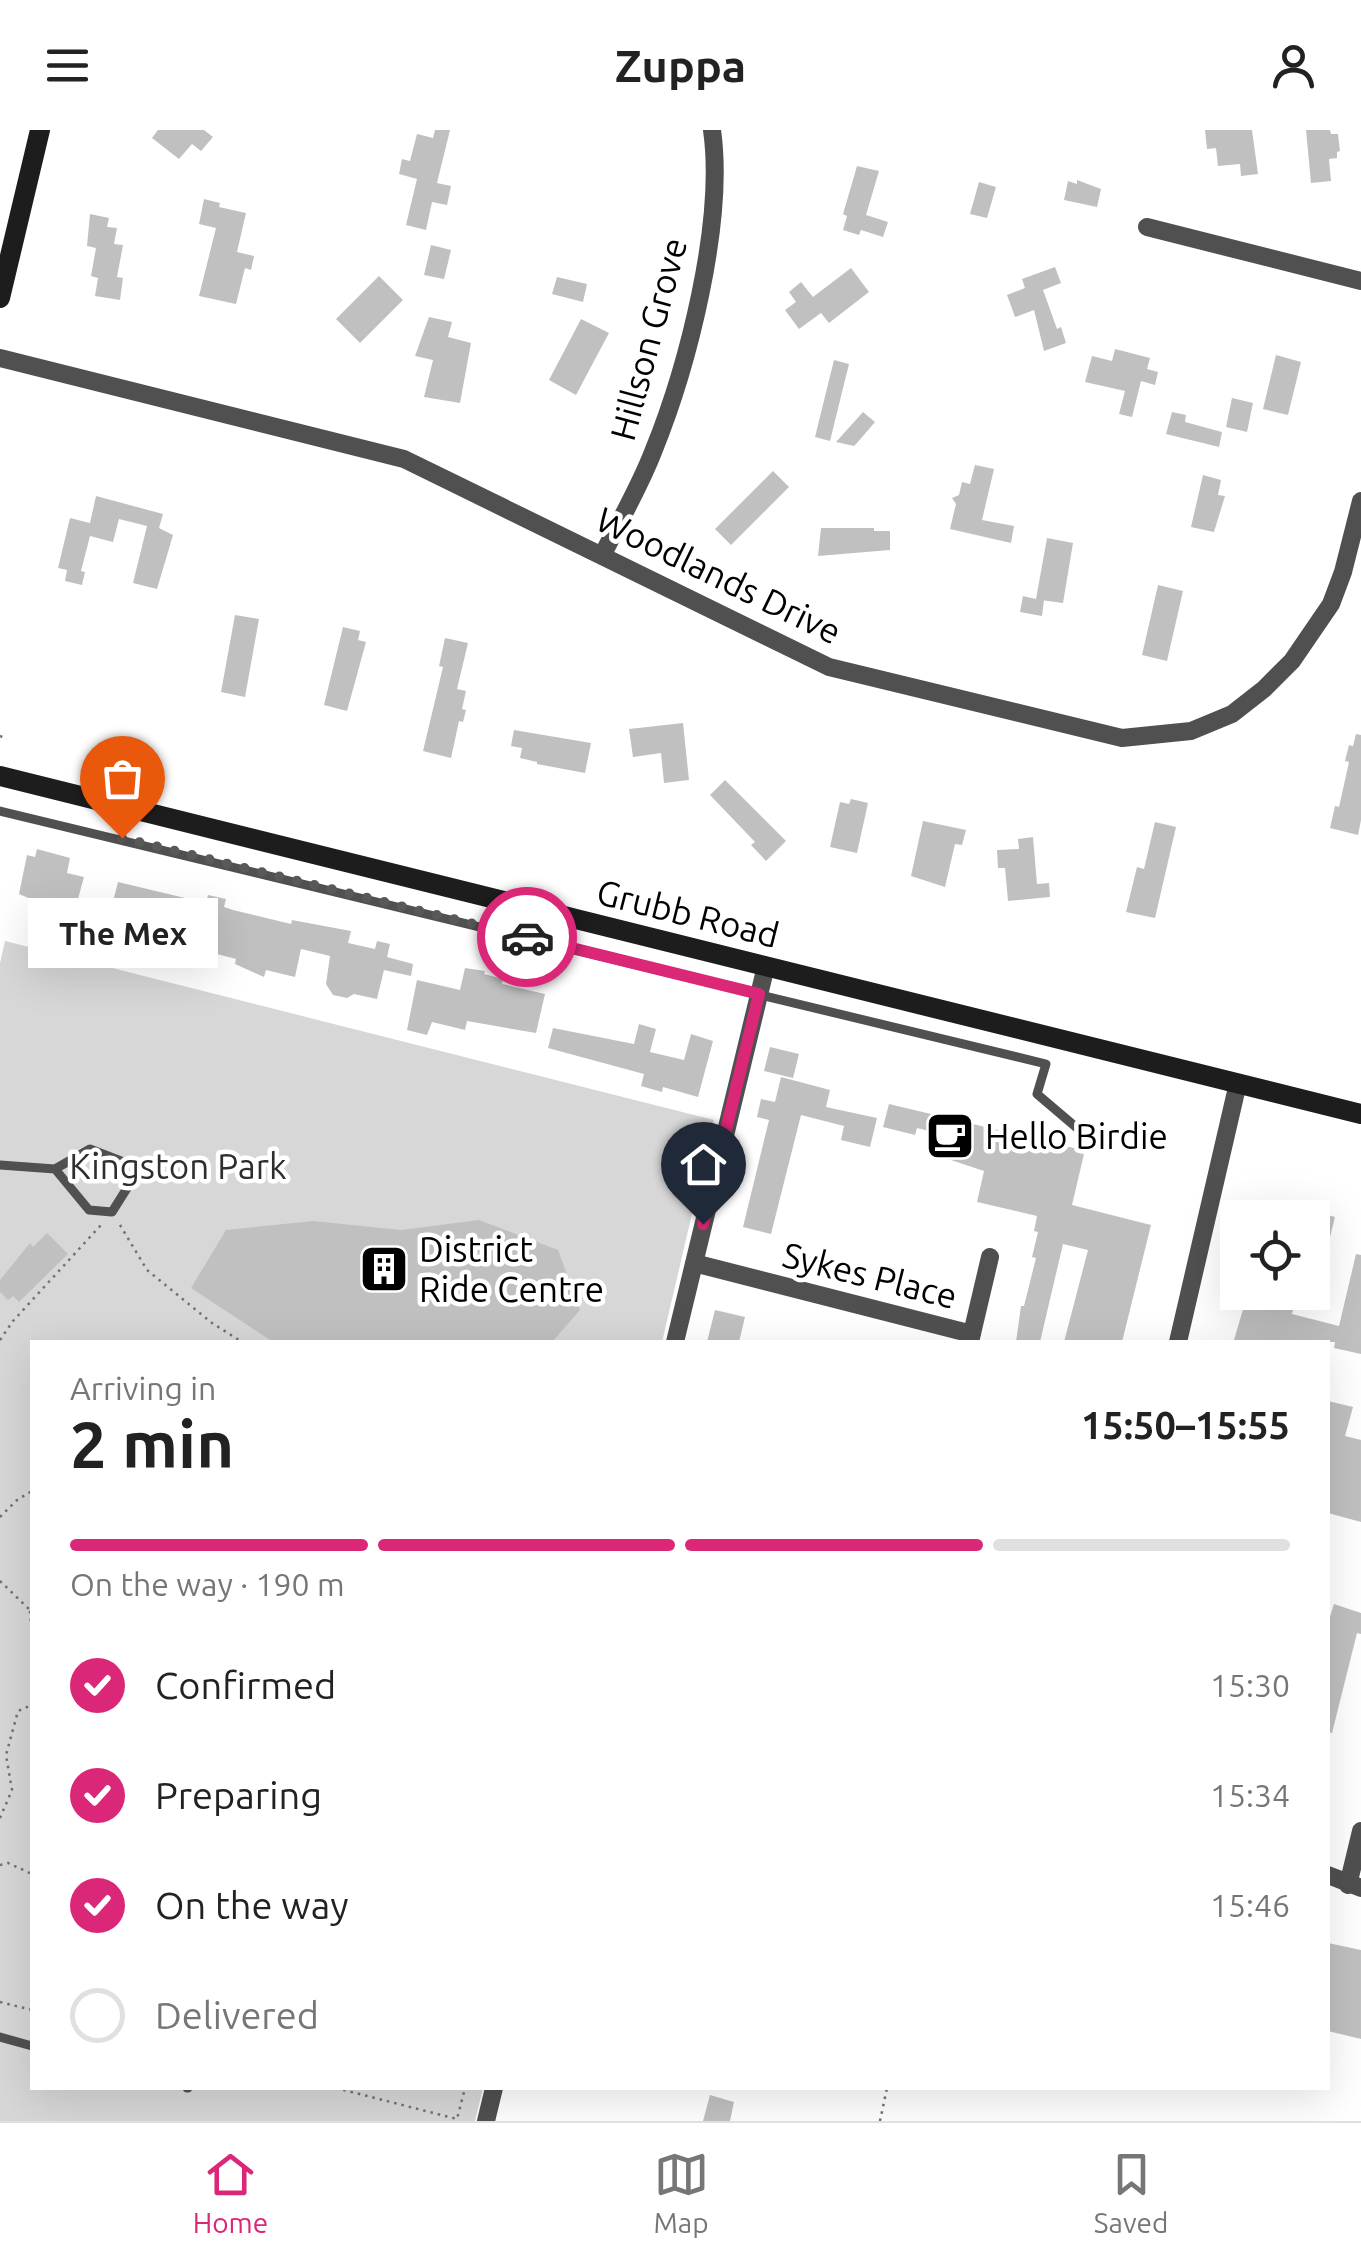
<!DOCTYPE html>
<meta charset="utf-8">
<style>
body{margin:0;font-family:Ubuntu,sans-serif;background:#f6f6f6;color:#222;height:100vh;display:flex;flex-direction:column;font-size:38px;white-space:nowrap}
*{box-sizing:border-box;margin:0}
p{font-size:32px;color:#767676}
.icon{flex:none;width:55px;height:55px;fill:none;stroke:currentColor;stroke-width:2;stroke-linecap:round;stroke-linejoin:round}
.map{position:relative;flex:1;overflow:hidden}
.sheet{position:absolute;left:30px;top:1210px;width:1300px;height:750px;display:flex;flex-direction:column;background:#fff;border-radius:0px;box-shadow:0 10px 40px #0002}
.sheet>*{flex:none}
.tools{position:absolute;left:1220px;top:1070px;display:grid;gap:20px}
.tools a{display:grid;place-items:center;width:110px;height:110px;border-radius:0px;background:#fff;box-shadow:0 10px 40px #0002;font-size:50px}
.pin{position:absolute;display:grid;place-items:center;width:85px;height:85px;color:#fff;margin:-102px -42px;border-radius:50% 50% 50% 0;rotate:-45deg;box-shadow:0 0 10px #0007}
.pin .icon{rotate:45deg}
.courier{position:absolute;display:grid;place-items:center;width:100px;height:100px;margin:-50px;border:8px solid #db2777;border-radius:50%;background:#fff;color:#222;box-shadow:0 2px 12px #0007}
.bubble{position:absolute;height:70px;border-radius:0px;background:#fff;box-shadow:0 10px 40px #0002;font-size:32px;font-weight:700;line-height:70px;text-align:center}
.headline em{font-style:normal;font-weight:700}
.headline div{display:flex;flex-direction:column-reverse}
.headline{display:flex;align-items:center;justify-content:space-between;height:170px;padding:0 40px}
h1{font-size:65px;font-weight:700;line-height:75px}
.bar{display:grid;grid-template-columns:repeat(4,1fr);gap:15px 10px;align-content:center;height:120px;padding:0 40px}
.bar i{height:12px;border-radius:8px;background:#e0e0e0}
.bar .on{background:#db2777}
.bar p{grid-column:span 4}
ol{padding:0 40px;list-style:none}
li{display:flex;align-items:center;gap:30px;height:110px}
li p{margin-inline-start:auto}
li .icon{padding:10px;border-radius:50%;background:#db2777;color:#fff;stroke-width:4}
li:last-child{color:#767676}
li i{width:55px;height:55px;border:5px solid #e0e0e0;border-radius:50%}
header{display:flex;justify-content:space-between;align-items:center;height:130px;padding:0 40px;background:#fff;font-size:45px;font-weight:700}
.dock{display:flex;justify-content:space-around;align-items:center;height:140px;border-top:2px solid #e0e0e0;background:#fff;font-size:28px;color:#767676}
.dock a{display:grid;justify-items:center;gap:5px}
.dock .on{color:#db2777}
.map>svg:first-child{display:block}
.green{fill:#d7d7d7}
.building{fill:#c0c0c0}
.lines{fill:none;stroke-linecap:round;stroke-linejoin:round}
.path{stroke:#727272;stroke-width:2.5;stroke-dasharray:2.5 5;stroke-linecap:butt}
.lane{stroke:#505050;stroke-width:9}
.street{stroke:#505050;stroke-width:18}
.secondary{stroke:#1d1d1d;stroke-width:20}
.done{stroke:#595959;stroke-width:10;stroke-dasharray:0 18}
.route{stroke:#db2777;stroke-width:12}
.labels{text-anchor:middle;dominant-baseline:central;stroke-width:9;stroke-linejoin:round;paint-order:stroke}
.street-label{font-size:35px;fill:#000;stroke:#fff}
.poi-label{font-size:35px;fill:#000;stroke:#fff;text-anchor:start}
.park-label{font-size:35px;fill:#2e2e2e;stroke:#fff}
</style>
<header><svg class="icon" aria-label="menu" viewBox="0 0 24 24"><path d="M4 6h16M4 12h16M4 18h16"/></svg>Zuppa<svg class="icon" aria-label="person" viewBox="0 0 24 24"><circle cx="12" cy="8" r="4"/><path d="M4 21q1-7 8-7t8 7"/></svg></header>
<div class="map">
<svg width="1361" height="1991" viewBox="0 0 1361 1991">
<rect width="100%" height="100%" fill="#fff"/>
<path class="green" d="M5 811 714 990 662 1212H32V1958H483L475 1991H0V833Z"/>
<path class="building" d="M158 0H204L213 7 201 21 192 14 179 29 152 8Z
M435 0H450L437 53 451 56 447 75 432 72 426 100 406 95 417 49 399 44 402 29 410 31 417 4 433 8Z
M1205 0H1252L1258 44 1241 46 1240 34 1218 36 1216 18 1207 19Z
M1306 0H1330L1331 4H1338L1340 21 1337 22V28L1329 29 1331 51 1311 53Z
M857 36 879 41 866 85 888 92 883 107 861 100 859 105 843 100 847 86 843 84Z
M1077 50 1101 59 1097 77 1064 70 1068 51 1077 54Z
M979 52 996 57 987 88 970 84Z
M204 69 220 73 219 77 246 83 237 122 254 126 251 140 245 138 236 174 199 166 216 98 199 94Z
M90 84 109 88 107 97 117 98 114 114 123 115 117 147 123 148 120 170 95 166 98 148 91 146 96 118 87 116Z
M431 115 451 120 444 149 424 145Z
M1055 137 1061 153 1043 160 1057 199 1061 197 1066 213 1044 221 1034 180 1015 187 1007 165 1025 158 1022 149Z
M851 138 869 162 829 193 821 183 799 199 785 180 796 172 789 162 801 152 813 167Z
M379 146 403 170 360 213 336 189Z
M557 147 587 154 583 172 552 164Z
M429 187 452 192 448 207 471 213 460 273 424 267 433 230 415 226Z
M581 189 609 203 576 265 549 250Z
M1115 219 1150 228 1147 239 1158 242 1155 255 1141 251 1132 287 1119 284 1125 261 1085 252 1092 226 1112 231Z
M1276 225 1301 232 1288 285 1263 279Z
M834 230 849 234 830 311 815 307Z
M1232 268 1253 273 1247 302 1226 297Z
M863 282 875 292 857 313 854 316 836 312Z
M1172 282 1186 285 1185 292 1222 302 1219 317 1166 304Z
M975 335 994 339 982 390 1014 396 1011 413 950 399 956 374 952 368 959 365 962 352 970 354Z
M773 341 789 357 731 415 715 399Z
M1203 345 1221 350 1218 365 1225 366 1214 402 1191 397Z
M96 366 163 384 159 398 173 405 157 459 133 453 147 396 119 389 113 412 90 406 81 441 85 442 82 455 65 451 67 440 58 438 70 388 90 393Z
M821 398H874V401H890V420L818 426Z
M1047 408 1073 413 1063 473 1041 470H1044L1042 486 1020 482 1023 466 1036 469Z
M1158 455 1183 461 1167 531 1142 525Z
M235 485 259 489 245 567 221 562Z
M343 497 360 501 358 510 366 512 347 581 324 575Z
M445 508 468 513 457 559 466 561 462 579 466 580 463 592 459 591 451 628 423 621 443 537 439 536Z
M683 593 689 650 664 653 661 623 633 627 629 599Z
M514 600 591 613 585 643 537 634V632L520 628 522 618 511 616Z
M1356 604 1361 605V690L1358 705 1330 698 1335 676 1339 677 1349 632 1345 631 1349 615 1353 616Z
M725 650 786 711 766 731 751 715 755 712 710 665Z
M851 669 868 673 857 723 830 717 840 672 849 674Z
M923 691 966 700 962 715 955 714 945 757 911 746Z
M1155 692 1176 697 1155 788 1126 782 1137 737 1144 739Z
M1033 707 1037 754 1049 753 1050 767 1008 771 1005 738H998L997 720 1019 719 1018 709Z
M37 719 70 728 67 743 84 747 76 776 68 774 65 786 44 781 45 775 19 764 27 725 35 727Z
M118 752 206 773 208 765 226 769 224 777 233 780 291 794 292 790 351 801 348 813 375 819 377 811 390 814 387 827 413 834 411 846 384 840 377 869 354 864 347 868 333 865 326 854 330 826 301 819 295 847 266 840 264 847 235 834 236 829 190 817 192 809 142 797 140 807 106 799Z
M465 838 485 841 484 844 503 849 502 854 545 864 536 903 467 891 465 900 432 892 427 905 407 900 417 850 460 860Z
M639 894 656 899 650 922 684 930 691 904 713 911 698 967 663 957 662 962 641 956 644 944 548 918 553 898 634 914Z
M770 917 799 924 793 948 764 941Z
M781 947 830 960 826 977 877 988 870 1017 841 1010 844 996 801 985 771 1104 743 1097 769 990 757 987 761 969 775 972Z
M889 974 1078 1019 1077 1022 1084 1024 1072 1075 1151 1095 1122 1212H1064L1088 1120 1063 1114 1040 1212H1016L1021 1176H1024L1036 1128 1032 1127 1038 1102 1034 1101 1037 1086 977 1072 984 1041 936 1025 941 1004 917 998 915 1005 883 997Z
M1268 1070 1335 1087 1325 1127 1312 1124V1088H1263Z
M479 1090 558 1120 580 1180 552 1212H273L191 1158 226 1100 313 1091 401 1100Z
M47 1103 68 1124 19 1172 13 1166 8 1170 0 1162V1150L30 1113 33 1117Z
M1356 1124 1361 1125V1224L1334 1218 1335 1212 1234 1210 1248 1162H1298L1292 1184 1339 1196Z
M715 1180 745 1187 739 1212H707Z
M1328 1271 1353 1277 1345 1306 1361 1310V1392L1328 1383Z
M1334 1474 1361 1483V1504L1357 1503 1332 1603 1328 1602V1493Z
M1328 1813 1361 1820V1909L1328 1901Z
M710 1965 734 1972 730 1991H703Z"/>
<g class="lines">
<path class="path" d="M0 606 7 609
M120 1095 147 1140 212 1193 242 1212
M0 1210 13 1191 101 1095
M0 1387 17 1370 32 1361
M0 1451 32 1482
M30 1481 32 1504
M0 1688 12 1660 6 1625 18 1581 32 1575
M0 1735 8 1733 32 1744
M0 1872 32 1880
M336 1958 457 1989 465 1958
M880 1991 887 1958"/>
<path class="lane" d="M0 681 1046 934 1037 964 1077 998
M0 1035 55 1039 90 1019 121 1031 129 1055 112 1082 89 1080 55 1039
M0 1907 32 1916
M187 1958H188"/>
<path class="street" d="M1147 97 1361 151
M0 228 404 329 829 537 1122 608 1191 601 1232 584 1264 559 1292 531 1331 474 1343 442 1361 371
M602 426C619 392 639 358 653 322 688 236 725 92 712 0
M694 1133 972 1204
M675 1212 766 836
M970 1212 990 1127
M1178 1212 1238 953
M1328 1745 1361 1758
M1348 1755 1361 1701
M486 1991 494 1958"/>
<path class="secondary" d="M0 168 40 0
M0 646 1361 984"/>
</g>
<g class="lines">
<path class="done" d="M122 708 527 807"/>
<path class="route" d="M527 807 759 864 703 1094"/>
</g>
<defs>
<g id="cafe-square" transform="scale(2.5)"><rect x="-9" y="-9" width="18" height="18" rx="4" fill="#000" stroke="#fff"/><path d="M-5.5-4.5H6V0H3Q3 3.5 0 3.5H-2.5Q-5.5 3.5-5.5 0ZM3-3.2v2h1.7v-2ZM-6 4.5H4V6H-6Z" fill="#fff"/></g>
<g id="building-square" transform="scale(2.5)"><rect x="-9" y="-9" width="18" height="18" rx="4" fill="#000" stroke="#fff"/><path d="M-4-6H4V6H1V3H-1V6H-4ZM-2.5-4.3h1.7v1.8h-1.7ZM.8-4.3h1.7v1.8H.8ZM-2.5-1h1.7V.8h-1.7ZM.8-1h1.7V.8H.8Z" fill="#fff"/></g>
</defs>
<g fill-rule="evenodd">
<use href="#cafe-square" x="950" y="1006"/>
<use href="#building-square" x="384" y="1139"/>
</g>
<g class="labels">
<g class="street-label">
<text transform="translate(648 209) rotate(-75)">Hillson Grove</text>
<text transform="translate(719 445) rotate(26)">Woodlands Drive</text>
<text transform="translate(688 783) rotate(14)">Grubb Road</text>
<text transform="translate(870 1145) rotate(14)">Sykes Place</text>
</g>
<g class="poi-label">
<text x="985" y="1006">Hello Birdie</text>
<text x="419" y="1119">District<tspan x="419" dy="40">Ride Centre</tspan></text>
</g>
<g class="park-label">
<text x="178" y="1036">Kingston Park</text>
</g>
</g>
</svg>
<div class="tools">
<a><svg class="icon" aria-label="locate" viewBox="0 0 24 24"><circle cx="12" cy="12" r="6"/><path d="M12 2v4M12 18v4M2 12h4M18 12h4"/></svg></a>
</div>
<div class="pin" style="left:122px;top:708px;background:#ea580c"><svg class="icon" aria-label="bag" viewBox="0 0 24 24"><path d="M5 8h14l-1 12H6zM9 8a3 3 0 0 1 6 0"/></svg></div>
<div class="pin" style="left:703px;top:1094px;background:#1f2937"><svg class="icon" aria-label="home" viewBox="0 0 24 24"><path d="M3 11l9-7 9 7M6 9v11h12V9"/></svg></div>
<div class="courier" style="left:527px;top:807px"><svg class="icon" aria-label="car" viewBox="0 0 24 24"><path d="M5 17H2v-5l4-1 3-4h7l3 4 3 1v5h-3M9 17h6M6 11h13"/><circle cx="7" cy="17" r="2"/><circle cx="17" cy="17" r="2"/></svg></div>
<div class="bubble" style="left:28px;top:768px;width:190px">The Mex</div>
<section class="sheet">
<div class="headline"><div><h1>2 min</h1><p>Arriving in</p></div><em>15:50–15:55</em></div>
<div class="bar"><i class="on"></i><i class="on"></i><i class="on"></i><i></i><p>On the way · 190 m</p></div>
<ol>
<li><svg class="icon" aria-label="check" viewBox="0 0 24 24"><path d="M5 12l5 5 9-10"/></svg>Confirmed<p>15:30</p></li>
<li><svg class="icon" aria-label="check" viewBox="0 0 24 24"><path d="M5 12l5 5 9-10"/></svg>Preparing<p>15:34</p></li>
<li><svg class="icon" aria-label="check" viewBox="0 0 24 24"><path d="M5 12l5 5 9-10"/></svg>On the way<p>15:46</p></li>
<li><i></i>Delivered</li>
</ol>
</section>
</div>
<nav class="dock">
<a class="on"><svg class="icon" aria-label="home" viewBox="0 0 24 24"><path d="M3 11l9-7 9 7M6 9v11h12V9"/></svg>Home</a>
<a><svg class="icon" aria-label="map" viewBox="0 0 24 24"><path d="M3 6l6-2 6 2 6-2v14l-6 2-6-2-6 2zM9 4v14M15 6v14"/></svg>Map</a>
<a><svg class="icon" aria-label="saved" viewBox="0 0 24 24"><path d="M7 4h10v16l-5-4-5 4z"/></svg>Saved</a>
</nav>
